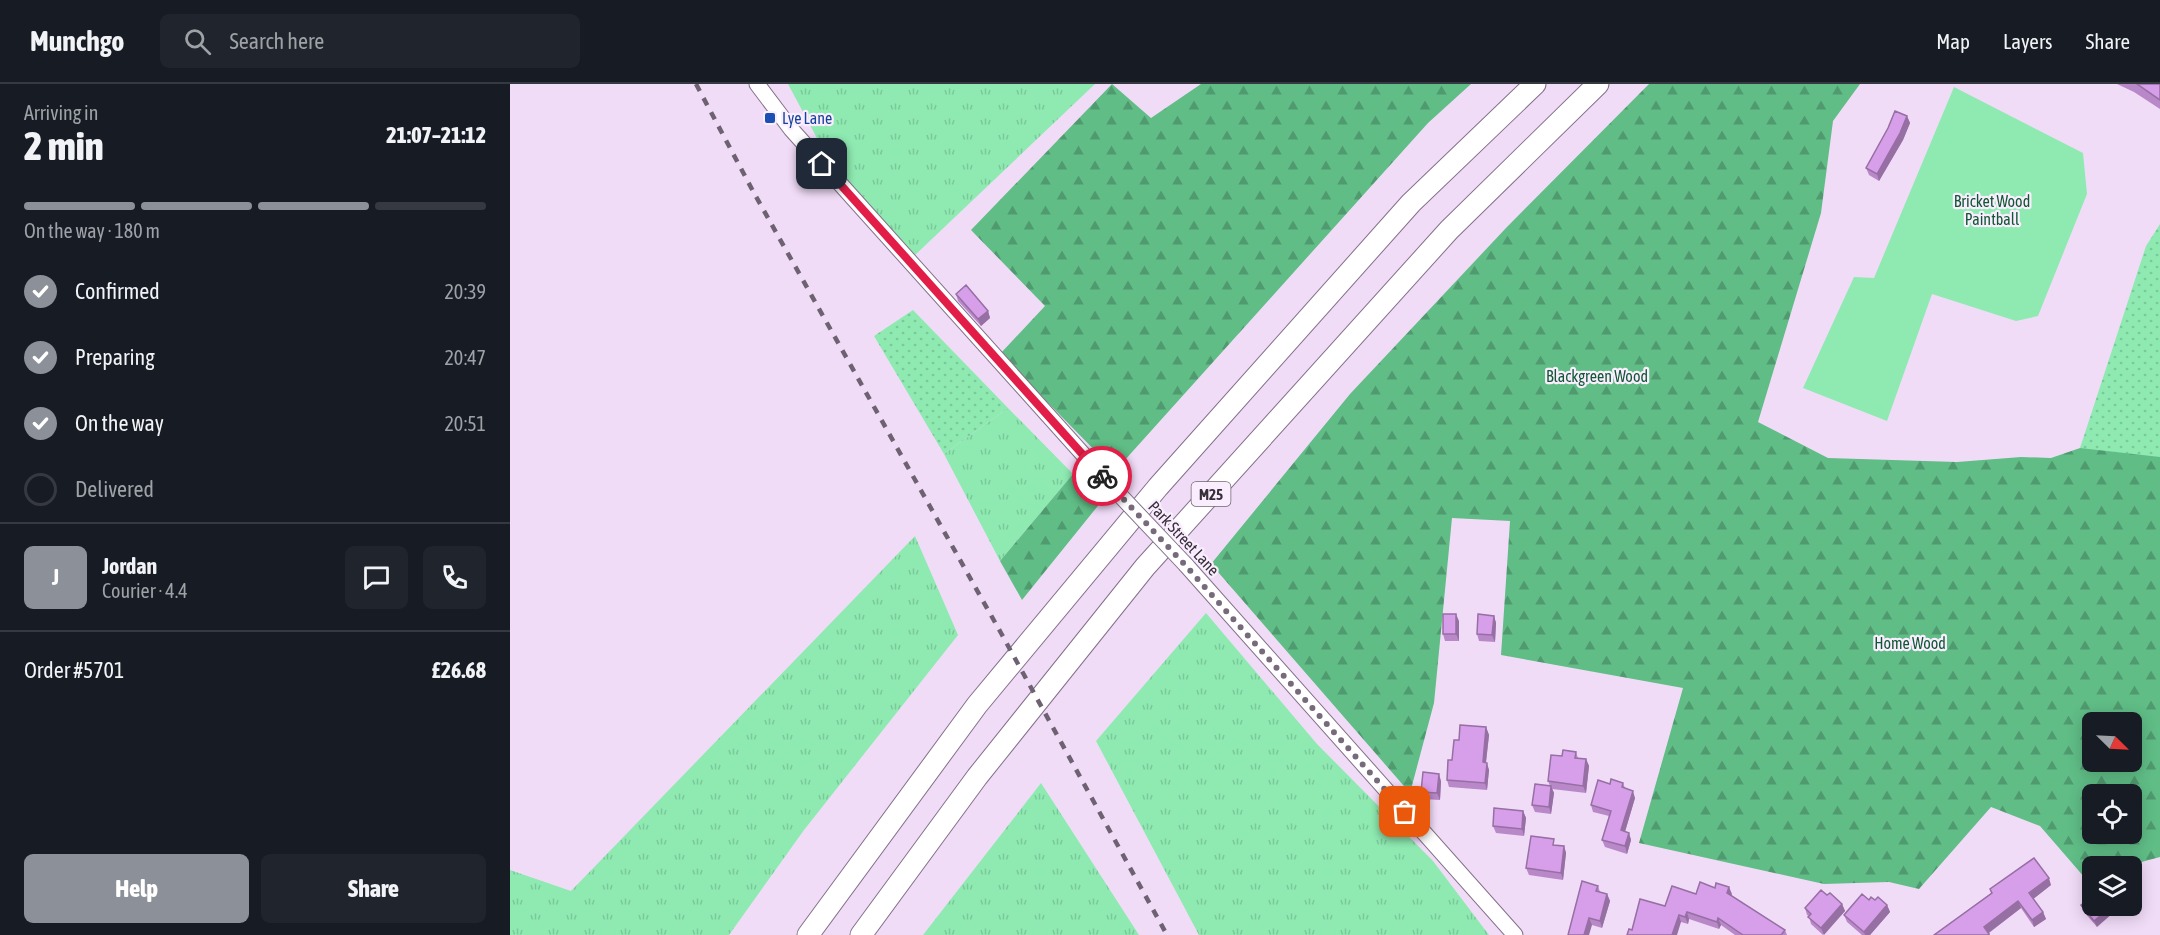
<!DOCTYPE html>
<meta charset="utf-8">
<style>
body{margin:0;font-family:"Asap Condensed",sans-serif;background:#20242c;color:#f1f3f6;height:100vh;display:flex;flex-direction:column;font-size:22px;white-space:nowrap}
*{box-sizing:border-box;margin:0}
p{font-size:20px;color:#9ea1a6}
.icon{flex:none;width:33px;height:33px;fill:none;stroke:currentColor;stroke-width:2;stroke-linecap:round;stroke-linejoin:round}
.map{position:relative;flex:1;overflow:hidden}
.side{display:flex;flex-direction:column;background:#171b24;width:510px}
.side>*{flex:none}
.needle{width:39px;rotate:114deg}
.tools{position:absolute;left:1572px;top:628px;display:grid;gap:12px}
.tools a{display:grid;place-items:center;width:60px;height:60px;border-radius:9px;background:#171b24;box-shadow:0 3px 15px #0003;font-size:30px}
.pin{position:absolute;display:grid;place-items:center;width:51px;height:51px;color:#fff;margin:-26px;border-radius:12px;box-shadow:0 3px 9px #0006}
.courier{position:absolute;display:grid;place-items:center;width:60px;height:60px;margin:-30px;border:4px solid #e11d48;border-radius:50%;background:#fff;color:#222;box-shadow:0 2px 8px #0007}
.headline em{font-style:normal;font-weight:800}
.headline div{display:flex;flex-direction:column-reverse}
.headline{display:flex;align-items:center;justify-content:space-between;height:102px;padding:0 24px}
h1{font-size:39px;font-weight:800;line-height:45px}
.bar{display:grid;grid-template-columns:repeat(4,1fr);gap:9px 6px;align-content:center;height:72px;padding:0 24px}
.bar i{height:8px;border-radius:4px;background:#363941}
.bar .selected{background:#8c9099}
.bar p{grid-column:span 4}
.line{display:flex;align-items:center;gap:15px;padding:0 24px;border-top:2px solid #363941}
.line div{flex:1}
.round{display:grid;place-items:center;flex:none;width:63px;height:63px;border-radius:9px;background:#20242c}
ol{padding:0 24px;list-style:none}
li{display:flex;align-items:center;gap:18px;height:66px}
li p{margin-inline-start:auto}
li .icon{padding:6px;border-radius:50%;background:#8c9099;color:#fff;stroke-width:4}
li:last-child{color:#9ea1a6}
li i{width:33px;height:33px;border:3px solid #363941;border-radius:50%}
.action{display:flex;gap:12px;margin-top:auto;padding:12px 24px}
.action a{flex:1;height:69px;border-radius:9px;background:#8c9099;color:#fff;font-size:24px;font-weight:800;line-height:69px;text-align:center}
.action a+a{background:#20242c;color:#f1f3f6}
header{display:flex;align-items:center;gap:36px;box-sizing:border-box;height:84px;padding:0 30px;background:#171b24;border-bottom:2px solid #363941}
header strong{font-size:28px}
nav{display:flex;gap:33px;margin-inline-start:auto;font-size:21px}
.search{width:420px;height:54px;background:#20242c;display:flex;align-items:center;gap:15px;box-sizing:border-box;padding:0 21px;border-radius:9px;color:#9ea1a6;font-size:22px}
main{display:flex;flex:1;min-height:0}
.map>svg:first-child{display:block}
.grass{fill:url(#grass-tufts)}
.forest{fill:url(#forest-firs);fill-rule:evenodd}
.park{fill:#8eeab1}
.garden{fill:url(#garden-dots)}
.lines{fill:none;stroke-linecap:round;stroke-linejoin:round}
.minor-casing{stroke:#837189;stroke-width:17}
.highway-casing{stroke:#837189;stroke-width:23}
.minor{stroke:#fff;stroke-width:15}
.highway{stroke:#fff;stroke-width:21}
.rail{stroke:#6e6272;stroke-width:4.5;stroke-dasharray:8 8;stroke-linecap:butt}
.minor-bridge-casing{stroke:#837189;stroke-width:17;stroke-linecap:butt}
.minor-bridge{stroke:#fff;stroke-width:15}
.wall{fill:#b988c8}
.shaded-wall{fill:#966fa3}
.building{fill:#d79ee9;stroke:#966fa3;stroke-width:1.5}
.done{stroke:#776b7b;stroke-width:6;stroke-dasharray:0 10.8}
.route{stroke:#e11d48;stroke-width:8}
.transit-dot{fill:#1a4fb4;stroke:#f9edfe;stroke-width:2}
.labels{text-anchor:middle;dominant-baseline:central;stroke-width:4.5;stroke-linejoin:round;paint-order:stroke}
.shield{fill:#f9edfe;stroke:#706773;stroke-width:1.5}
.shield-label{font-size:15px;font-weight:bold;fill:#362e38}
.transit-label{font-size:16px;fill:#164399;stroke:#f9edfe;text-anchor:start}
.park-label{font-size:16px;fill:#105733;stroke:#f9edfe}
.street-label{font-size:16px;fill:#362e38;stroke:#f9edfe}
</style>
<header>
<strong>Munchgo</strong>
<div class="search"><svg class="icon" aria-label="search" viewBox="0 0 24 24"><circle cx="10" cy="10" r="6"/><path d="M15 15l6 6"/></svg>Search here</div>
<nav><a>Map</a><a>Layers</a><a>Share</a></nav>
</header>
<main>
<section class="side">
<div class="headline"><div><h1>2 min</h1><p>Arriving in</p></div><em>21:07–21:12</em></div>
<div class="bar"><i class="selected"></i><i class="selected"></i><i class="selected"></i><i></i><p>On the way · 180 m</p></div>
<ol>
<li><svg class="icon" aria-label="check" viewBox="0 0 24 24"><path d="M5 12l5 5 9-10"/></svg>Confirmed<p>20:39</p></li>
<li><svg class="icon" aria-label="check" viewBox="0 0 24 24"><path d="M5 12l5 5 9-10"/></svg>Preparing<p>20:47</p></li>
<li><svg class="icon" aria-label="check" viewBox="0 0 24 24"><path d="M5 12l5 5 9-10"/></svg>On the way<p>20:51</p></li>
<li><i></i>Delivered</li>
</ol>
<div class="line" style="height:108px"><b class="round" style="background:#8c9099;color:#fff">J</b><div><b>Jordan</b><p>Courier · 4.4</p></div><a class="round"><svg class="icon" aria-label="chat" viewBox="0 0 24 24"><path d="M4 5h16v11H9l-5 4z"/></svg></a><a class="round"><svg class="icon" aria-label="phone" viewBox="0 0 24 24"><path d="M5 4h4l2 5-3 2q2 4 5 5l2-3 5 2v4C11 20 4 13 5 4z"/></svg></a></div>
<div class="line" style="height:78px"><div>Order #5701</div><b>£26.68</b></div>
<div class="action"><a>Help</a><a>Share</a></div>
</section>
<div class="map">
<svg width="1650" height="851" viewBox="0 0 1650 851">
<defs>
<pattern id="grass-tufts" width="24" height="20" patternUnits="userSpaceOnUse" patternTransform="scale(1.5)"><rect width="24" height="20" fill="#8eeab1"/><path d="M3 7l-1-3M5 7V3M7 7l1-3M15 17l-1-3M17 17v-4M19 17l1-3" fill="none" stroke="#7bc999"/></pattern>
<pattern id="forest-firs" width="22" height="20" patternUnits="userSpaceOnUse" patternTransform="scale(1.5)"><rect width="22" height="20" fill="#60bd86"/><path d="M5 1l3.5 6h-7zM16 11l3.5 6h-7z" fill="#509a6f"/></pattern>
<pattern id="garden-dots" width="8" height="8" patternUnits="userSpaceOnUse" patternTransform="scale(1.5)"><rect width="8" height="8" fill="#8eeab1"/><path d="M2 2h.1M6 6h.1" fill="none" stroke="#7bc999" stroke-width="1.8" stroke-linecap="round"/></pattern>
</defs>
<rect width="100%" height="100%" fill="#f1dcf8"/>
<path class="grass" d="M278 0H585L404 172 316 71Z
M498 324 563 390 490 477 434 370Z
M405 452 448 551 294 746 219 851H0V786L61 807Z
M696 529 807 660 923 777 979 851H689L586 657Z
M531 699 629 851H413Z"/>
<path class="forest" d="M602 0 641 34 691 0H961L918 39 605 387 490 270 535 222 461 146Z
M1139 0H1350L1323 37 1311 129 1248 338 1318 374 1447 378 1511 373 1541 374 1570 364 1650 356V773L1613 783H1582V792L1575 794 1530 742 1481 723 1409 805 1379 798 1314 800 1129 759 1173 604 991 571 1000 437 942 434 924 619 900 709 701 480 840 310 996 144ZM1582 639H1622V678H1582ZM1582 711H1622V750H1582Z
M563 390 591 418 512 516 490 477Z"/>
<path class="park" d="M1444 3 1573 69 1577 110 1528 232 1506 237 1422 210 1377 337 1293 304 1344 193 1364 194Z"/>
<path class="garden" d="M1650 140V373L1570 364 1636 162Z
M403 226 498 324 434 370 364 252Z"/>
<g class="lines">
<g class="minor-casing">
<path id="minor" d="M247 0 281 45 606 407
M676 481 1005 851"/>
</g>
<g class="highway-casing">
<path id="highway" d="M298 851 467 621 648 403 901 119 1025 0
M351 851 467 693 635 483 939 146 1088 0"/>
</g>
<use href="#minor" class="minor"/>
<use href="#highway" class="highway"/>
<path class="rail" d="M186 0 244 109 491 549 657 851"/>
<g class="minor-bridge-casing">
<path id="minor-bridge" d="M606 407 676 481"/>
</g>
<use href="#minor-bridge" class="minor-bridge"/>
</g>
<path class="wall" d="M1607 0H1650V25L1624 8Z
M1397 32 1400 39 1393 56 1369 97 1359 91 1356 84Z
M446 210 478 227 480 234 471 242 448 217Z
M984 532 986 539 985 558 969 557 967 550Z
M949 537V557H935L933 550Z
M976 643 979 651 976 679 979 686 977 706 939 703 937 696 949 656Z
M1066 668 1068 674 1076 675 1079 682 1076 709 1042 705 1044 709 1041 730 1025 728 1022 721 1040 702 1038 697 1052 672Z
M931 697 930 716 913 715 911 708Z
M1113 699 1115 704 1125 714 1115 748 1119 749 1121 756 1117 770 1095 763 1092 756 1099 732 1083 728 1081 721 1100 700Z
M1013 727 1016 734 1014 752 986 749 983 742Z
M1046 761 1054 762 1056 769 1053 796 1019 791 1016 784Z
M1541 801 1523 815 1533 828 1536 835 1524 843 1511 824 1479 849 1480 851H1424L1481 809 1480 805Z
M1088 802 1090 808 1097 810 1100 817 1092 844 1082 841 1058 851Z
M1219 803 1221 811 1275 846 1277 851H1225L1211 841 1209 845 1179 835 1178 840 1171 838 1122 846 1155 822 1205 804Z
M1317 811 1332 820 1335 827 1313 851 1301 840 1299 832 1297 831 1295 824Z
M1582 812 1587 843 1574 828 1571 821Z
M1365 816 1377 821 1380 828 1360 851H1352L1337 838 1334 831Z"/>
<path class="shaded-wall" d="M1397 32 1400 39 1393 56 1369 97 1367 90Z
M478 227 480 234 471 242 468 235Z
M946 530 949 537V557L946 550Z
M984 532 986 539 985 558 982 551Z
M976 643 979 651 975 686 973 678Z
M1076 675 1079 682 1076 709 1073 702Z
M977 679 979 686 977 706 975 699Z
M929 690 931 697 930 716 927 709Z
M1041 702 1044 709 1041 730 1039 723Z
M1123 707 1125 714 1113 754 1111 746Z
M1013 727 1016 734 1014 752 1012 745Z
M1119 749 1121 756 1117 770 1115 762Z
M1054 762 1056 769 1053 796 1051 789Z
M1539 794 1541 801 1522 816 1519 809Z
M1219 803 1222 810 1220 816 1217 809Z
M1097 810 1100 817 1092 844 1090 837Z
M1508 817 1511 824 1477 850 1474 843Z
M1332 820 1335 827 1314 851 1311 844Z
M1377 821 1380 828 1360 851H1355L1354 848Z
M1602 822H1611L1587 843 1584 837Z
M1177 828 1179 835 1178 840 1175 833Z
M1533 828 1536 835 1524 843 1522 836Z
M1169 831 1171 838 1167 851H1162Z
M1079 834 1082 841 1079 851H1074Z
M1208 834 1211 841 1209 845 1207 838Z"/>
<path class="building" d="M1627 0H1650V16Z
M1385 27 1397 32 1390 49 1367 90 1356 84 1378 44Z
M456 201 478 227 468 235 446 210Z
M933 530H946V550H933Z
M968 530 984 532 982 551 967 550Z
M950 641 976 643 973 678 977 679 975 699 937 696 938 676H942L944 656H949Z
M1053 666 1066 668 1065 674 1076 675 1073 702 1038 697 1041 671 1052 672Z
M913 688 929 690 927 709 911 708Z
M1101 695 1113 699 1112 703 1123 707 1111 746 1119 749 1115 762 1092 756 1101 727 1081 721 1088 696 1100 700Z
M1025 700 1041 702 1039 723 1022 721Z
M984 724 1013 727 1012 745 983 742Z
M1021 752 1044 755 1043 761 1054 762 1051 789 1016 784Z
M1524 774 1539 794 1519 809 1533 828 1522 836 1508 817 1474 843 1479 850 1478 851H1424L1482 809 1480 805Z
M1072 797 1088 802 1086 807 1097 810 1090 837 1079 834 1074 851H1058Z
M1190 798 1205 804 1206 799 1219 803 1217 809 1275 846 1271 851H1233L1208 834 1207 838 1177 828 1175 833 1169 831 1162 851H1117L1119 845 1122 846 1130 815 1155 822 1162 802 1186 810Z
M1311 806 1317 811 1320 809 1332 820 1311 844 1298 833 1301 830 1295 824Z
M1352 810 1359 816 1361 813 1365 816 1368 813 1377 821 1354 848 1334 831Z
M1582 812V822H1602L1584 837 1571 821Z"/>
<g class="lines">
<path class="done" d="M592 392 676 482 895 728"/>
<path class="route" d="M312 80 592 392"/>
</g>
<rect class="transit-dot" x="254" y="28" width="12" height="12" rx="3"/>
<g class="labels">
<rect class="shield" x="681.5" y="398" width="39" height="24" rx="4.5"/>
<g class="shield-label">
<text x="701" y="410">M25</text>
</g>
<g class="transit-label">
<text x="272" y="34">Lye Lane</text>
</g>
<g class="park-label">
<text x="1482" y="117">Bricket Wood<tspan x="1482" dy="18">Paintball</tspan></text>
<text x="1087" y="292">Blackgreen Wood</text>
<text x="1400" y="559">Home Wood</text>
</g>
<g class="street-label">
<text transform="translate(674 454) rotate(47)">Park Street Lane</text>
</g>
</g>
</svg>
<div class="tools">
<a><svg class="needle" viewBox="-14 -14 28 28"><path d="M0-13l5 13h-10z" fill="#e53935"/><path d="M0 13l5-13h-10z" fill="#9ea1a6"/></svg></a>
<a><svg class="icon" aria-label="locate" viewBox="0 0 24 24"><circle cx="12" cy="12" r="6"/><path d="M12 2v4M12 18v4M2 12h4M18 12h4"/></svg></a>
<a><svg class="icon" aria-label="layers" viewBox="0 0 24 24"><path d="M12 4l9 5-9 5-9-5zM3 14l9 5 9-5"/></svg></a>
</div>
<div class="pin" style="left:895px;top:728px;background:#ea580c"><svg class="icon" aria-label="bag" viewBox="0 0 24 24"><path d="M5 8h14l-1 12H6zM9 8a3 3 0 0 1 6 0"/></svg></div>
<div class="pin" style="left:312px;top:80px;background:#1f2937"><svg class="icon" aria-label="home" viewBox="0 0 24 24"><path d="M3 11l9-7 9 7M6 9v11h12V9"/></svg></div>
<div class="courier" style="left:592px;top:392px"><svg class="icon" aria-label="bike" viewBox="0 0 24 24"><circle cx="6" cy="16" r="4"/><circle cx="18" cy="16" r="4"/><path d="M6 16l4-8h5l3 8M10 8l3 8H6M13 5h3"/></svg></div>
</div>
</main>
